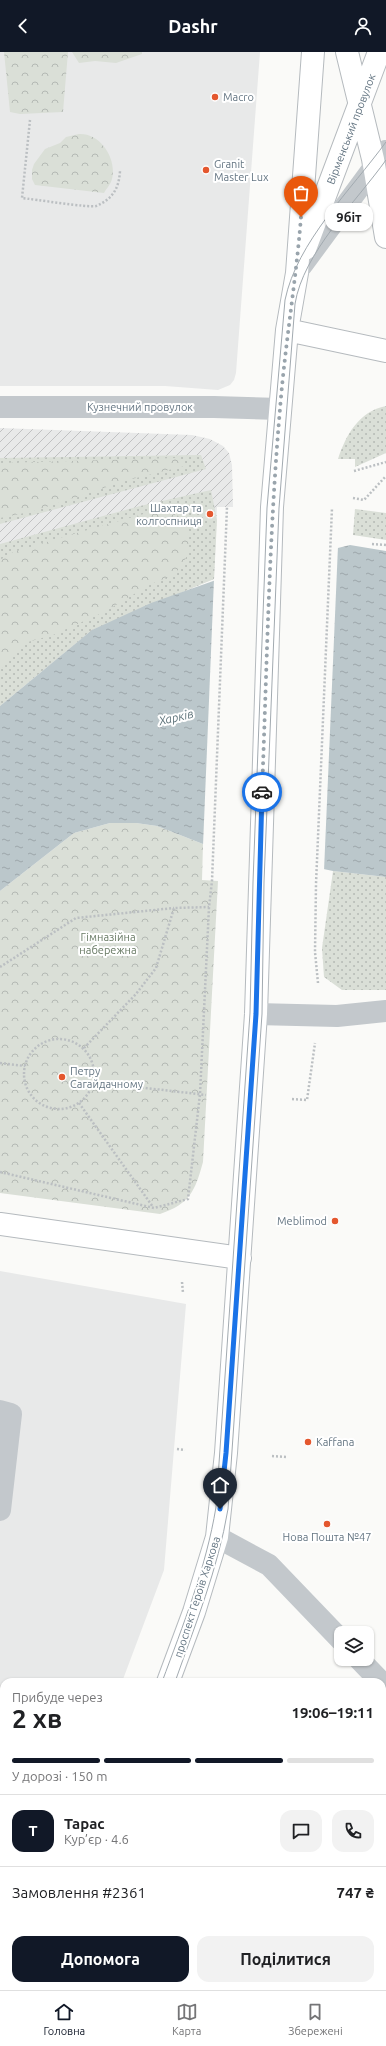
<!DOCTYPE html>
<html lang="uk">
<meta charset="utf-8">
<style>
body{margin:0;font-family:Ubuntu,sans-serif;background:#f2f2f2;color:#202124;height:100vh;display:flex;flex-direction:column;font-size:15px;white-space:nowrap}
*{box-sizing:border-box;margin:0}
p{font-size:13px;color:#757577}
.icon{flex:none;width:22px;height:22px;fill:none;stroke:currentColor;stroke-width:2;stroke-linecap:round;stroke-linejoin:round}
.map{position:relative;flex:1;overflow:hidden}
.drawer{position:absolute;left:0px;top:1626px;width:386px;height:312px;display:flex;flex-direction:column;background:#fff;border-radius:12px 12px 0 0;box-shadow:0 1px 3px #0004}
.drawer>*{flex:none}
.controls{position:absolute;left:334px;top:1574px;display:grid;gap:8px}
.controls a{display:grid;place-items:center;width:40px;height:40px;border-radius:8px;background:#fff;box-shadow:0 1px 3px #0004;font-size:20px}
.pin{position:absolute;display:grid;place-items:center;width:34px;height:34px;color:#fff;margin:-41px -17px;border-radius:50% 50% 50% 0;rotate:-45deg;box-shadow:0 0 4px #0007}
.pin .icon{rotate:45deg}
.courier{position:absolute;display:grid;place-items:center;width:40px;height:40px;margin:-20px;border:3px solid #1a73e8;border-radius:50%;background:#fff;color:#222;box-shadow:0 1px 5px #0007}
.bubble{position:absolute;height:28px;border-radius:12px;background:#fff;box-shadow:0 1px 3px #0004;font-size:13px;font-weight:700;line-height:28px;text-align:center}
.overview em{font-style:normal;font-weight:700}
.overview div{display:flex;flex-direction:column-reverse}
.overview{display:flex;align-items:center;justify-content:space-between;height:68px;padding:0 12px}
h1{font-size:26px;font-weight:700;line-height:30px}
.bar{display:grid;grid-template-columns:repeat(4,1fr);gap:6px 4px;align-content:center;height:48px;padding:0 12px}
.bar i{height:5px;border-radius:3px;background:#e0e0e0}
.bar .active{background:#111827}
.bar p{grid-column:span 4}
.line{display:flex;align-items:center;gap:10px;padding:0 12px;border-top:1px solid #e0e0e0}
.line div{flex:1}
.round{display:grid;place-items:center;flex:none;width:42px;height:42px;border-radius:12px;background:#f2f2f2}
.action{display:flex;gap:8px;margin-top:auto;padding:8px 12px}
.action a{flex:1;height:46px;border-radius:12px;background:#111827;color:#fff;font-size:16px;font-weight:700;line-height:46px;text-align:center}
.action a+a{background:#f2f2f2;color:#202124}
header{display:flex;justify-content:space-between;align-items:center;height:52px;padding:0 12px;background:#111827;color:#fff;font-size:18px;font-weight:700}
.tabs{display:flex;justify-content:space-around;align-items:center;height:56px;border-top:1px solid #e0e0e0;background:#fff;font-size:11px;color:#757577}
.tabs a{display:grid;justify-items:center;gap:2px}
.tabs .active{color:#111827}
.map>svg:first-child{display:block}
.built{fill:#e8e9e9}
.industrial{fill:url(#industrial-furrows)}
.grass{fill:url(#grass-dots)}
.forest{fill:url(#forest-crowns)}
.water{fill:url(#water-ripples)}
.pier{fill:#fafaf8}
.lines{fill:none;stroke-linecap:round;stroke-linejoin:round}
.major-casing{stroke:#b5babe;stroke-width:24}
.path{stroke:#bbbfc2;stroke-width:2.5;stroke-dasharray:2 2;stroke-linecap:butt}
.minor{stroke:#c3c8cc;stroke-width:22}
.major{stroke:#fff;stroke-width:22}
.tram{stroke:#a2aab0;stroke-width:1}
.done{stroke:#99a4ac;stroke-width:4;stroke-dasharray:0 7.2}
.route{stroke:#1a73e8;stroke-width:5}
.poi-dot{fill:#e4572e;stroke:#fff;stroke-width:1.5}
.labels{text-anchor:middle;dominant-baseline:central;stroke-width:4;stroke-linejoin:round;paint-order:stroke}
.poi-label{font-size:11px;fill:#657683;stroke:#fff;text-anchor:start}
.street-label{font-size:11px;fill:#657683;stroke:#fff}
.park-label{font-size:11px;fill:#687a64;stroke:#fff}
.water-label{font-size:12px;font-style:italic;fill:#60757c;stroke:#fff}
</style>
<header><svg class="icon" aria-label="back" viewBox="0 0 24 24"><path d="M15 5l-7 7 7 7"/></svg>Dashr<svg class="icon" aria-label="person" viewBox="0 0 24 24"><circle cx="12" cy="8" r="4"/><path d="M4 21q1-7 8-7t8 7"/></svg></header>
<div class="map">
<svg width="386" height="1938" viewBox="0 0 386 1938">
<defs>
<pattern id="industrial-furrows" width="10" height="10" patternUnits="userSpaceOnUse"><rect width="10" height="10" fill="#e8e9e9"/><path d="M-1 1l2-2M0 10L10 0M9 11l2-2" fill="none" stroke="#c0c1c2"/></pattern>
<pattern id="grass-dots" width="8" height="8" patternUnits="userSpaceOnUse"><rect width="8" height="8" fill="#dadfd7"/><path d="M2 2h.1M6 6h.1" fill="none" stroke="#b4b9b4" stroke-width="1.8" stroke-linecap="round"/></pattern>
<pattern id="forest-crowns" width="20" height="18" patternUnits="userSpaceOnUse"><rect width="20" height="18" fill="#dadfd7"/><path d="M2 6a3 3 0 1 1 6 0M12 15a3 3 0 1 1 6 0" fill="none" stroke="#b4b9b4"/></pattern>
<pattern id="water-ripples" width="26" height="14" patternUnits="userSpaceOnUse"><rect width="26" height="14" fill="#bbc7cb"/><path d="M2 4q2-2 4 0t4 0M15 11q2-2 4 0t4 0" fill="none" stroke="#9ca6aa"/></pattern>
</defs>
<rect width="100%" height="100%" fill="#fafaf8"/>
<path class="built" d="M0 0H260L236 321 234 328 230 333 218 338 165 334H0Z
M0 1219 186 1252 164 1518 122 1630H4V1685L0 1683Z"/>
<path class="industrial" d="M0 376 192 383 210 387 223 394 229 401 232 413 233 455H217L214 527 151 551 41 619 0 654Z"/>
<path class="grass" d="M386 354V401L355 415V407H338C346 383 359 359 386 354Z
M201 403 206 417 0 472V406Z
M211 438 217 468 214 527 92 578 0 654V492L140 454Z
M355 457 386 461V488L353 483Z
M333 819 386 825V938H342L324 925 322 896Z"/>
<path class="forest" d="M4 0H68L63 60 20 62 10 60Z
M72 0H142V2L116 11 95 9 79 11Z
M79 82C101 81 117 107 112 127 111 132 106 137 104 141L35 133 32 127V118L34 112 45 97 60 91 66 85Z
M176 406 183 409 185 414 128 428 34 459 0 466V411Z
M154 459 179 464 185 469 188 478 189 498 182 515 169 525 151 532 104 560 53 583 24 591 0 618V508L11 501 56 487Z
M110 771H136L157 774 203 792 202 828 218 829 203 1110C195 1139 190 1152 160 1162L0 1141V839L74 781Z"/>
<path class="water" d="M350 493 386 499V825L333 819 203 792 157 774 136 771H110L74 781 0 839V654L92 578 151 551 233 522Z"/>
<path class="pier" d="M338 494 324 819 203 794 214 527 232 520Z"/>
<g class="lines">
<g class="major-casing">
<path id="major" d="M347 0 373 107 386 185
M305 197 379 0
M287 278 386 299
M0 1172 240 1206
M168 1630 194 1560 217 1485 226 1401 256 962 272 455 287 278 297 221 313 0
M55 1938 57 1934"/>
</g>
<path class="path" d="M30 68 22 146C33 147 89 156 96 154 113 147 119 136 120 119
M354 419 386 410
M353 446 364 448 386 424
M372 492 386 493
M0 915 76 866 174 856
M318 931 315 900 316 832 332 456
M24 1022a35 35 0 1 1 70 0a35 35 0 1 1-70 0Z
M84 996 136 942 156 916 174 856 209 855
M0 1011 25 1014
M94 1030 206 1043
M292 1047 307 1048 315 991
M79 1051 153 1155
M0 1120 154 1156 188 1147 200 1042 209 855 212 829 227 455
M182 1230 183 1241
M177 1397 185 1398
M272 1404 286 1405"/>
<path class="minor" d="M302 213 386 99
M0 355H214L280 357
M256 962 337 964 386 959
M0 1359 11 1362 0 1458
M217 1485 269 1513 341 1588
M359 1607 381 1630"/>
<use href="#major" class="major"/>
<path class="tram" d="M162 1630C183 1573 206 1516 216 1455L250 961 253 830 267 456 285 248C297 190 351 138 386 90
M175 1630C195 1573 218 1517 228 1457L262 962 264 830 279 456 295 252C303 201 356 150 386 108
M49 1938 50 1934
M61 1938 63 1934"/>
</g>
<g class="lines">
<path class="done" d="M262 740C267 613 269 484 280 357 285 293 296 229 301 165"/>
<path class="route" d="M220 1457 226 1401 256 962 262 740"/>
</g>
<g class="poi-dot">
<circle cx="215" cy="45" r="4"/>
<circle cx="206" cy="118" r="4"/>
<circle cx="210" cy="462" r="4"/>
<circle cx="62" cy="1025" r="4"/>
<circle cx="335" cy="1169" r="4"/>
<circle cx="308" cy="1390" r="4"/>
<circle cx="327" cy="1472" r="4"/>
</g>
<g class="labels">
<g class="poi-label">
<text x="223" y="45">Macro</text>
<text x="214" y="112">Granit<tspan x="214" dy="13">Master Lux</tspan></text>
<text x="202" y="456" text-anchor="end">Шахтар та<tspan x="202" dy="13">колгоспниця</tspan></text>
<text x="70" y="1019">Петру<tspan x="70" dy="13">Сагайдачному</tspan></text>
<text x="327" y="1169" text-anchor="end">Meblimod</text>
<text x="316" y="1390">Kaffana</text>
<text x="327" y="1485" text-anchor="middle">Нова Пошта №47</text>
</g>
<g class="street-label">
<text transform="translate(351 77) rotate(-69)">Вірменський провулок</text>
<text x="140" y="355">Кузнечний провулок</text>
<text transform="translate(197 1545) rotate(-72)">проспект Героїв Харкова</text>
</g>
<g class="park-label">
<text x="108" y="885">Гімназійна<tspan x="108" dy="13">набережна</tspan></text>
</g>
<g class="water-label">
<text transform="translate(176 665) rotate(-13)">Харків</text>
</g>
</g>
</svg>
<div class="controls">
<a><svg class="icon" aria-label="layers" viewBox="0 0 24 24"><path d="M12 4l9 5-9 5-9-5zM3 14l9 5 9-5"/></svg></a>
</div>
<div class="pin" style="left:301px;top:165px;background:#ea580c"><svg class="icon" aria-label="bag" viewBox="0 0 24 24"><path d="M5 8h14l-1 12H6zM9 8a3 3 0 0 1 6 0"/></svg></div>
<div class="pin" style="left:220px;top:1457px;background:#1f2937"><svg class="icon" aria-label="home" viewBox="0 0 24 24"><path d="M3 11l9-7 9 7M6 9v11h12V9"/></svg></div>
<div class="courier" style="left:262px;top:740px"><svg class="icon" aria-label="car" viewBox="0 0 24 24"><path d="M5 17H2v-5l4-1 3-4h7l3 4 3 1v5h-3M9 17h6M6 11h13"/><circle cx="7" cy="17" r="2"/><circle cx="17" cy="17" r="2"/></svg></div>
<div class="bubble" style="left:325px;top:151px;width:48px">9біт</div>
<section class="drawer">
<div class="overview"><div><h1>2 хв</h1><p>Прибуде через</p></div><em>19:06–19:11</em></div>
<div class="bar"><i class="active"></i><i class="active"></i><i class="active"></i><i></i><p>У дорозі · 150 m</p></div>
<div class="line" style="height:72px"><b class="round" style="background:#111827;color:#fff">Т</b><div><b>Тарас</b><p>Кур’єр · 4.6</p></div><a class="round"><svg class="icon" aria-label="chat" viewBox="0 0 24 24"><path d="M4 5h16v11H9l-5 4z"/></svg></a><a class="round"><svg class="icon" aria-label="phone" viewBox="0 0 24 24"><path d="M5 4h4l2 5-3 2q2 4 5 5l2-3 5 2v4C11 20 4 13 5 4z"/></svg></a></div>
<div class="line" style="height:52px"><div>Замовлення #2361</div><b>747 ₴</b></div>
<div class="action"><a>Допомога</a><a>Поділитися</a></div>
</section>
</div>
<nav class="tabs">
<a class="active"><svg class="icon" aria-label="home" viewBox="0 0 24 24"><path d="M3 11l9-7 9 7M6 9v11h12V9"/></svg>Головна</a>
<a><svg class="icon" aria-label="map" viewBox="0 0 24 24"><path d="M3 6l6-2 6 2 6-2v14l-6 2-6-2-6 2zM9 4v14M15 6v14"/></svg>Карта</a>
<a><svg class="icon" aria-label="saved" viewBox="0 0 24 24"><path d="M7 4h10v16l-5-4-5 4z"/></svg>Збережені</a>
</nav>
